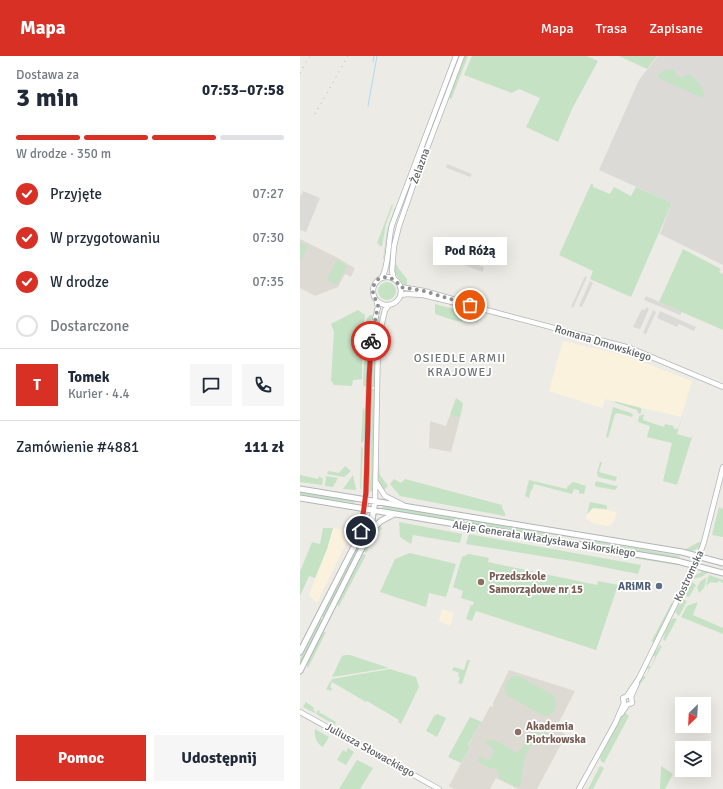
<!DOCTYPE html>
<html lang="pl">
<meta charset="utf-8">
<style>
body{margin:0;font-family:Signika,sans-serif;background:#f6f6f7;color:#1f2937;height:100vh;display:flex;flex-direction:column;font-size:15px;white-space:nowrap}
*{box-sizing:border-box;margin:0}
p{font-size:13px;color:#747a83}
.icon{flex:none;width:22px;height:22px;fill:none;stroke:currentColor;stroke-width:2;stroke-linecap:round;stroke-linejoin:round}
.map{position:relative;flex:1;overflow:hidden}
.panel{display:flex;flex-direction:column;background:#fff;width:300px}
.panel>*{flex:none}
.needle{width:26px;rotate:204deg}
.fabs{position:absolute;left:375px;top:641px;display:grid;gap:8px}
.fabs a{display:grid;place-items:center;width:36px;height:36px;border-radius:0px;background:#fff;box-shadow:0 4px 16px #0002;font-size:20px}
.pin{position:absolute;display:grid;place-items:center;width:34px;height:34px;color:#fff;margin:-17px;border:2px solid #fff;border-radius:50%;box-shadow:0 1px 4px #0007}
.courier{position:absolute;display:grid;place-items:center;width:40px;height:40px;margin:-20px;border:3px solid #d93025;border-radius:50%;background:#fff;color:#222;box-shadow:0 1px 5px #0007}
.bubble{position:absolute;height:28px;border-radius:0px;background:#fff;box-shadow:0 4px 16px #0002;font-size:13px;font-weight:700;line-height:28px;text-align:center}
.headline em{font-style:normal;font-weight:700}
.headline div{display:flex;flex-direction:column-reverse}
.headline{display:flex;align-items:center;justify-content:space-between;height:68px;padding:0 16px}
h1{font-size:26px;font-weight:700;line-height:30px}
.bar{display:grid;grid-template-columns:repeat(4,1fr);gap:6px 4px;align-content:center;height:48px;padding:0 16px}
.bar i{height:5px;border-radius:3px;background:#e0e1e3}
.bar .active{background:#d93025}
.bar p{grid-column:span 4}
.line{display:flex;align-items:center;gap:10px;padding:0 16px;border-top:1px solid #e0e1e3}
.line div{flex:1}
.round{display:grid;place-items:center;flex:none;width:42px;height:42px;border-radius:0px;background:#f6f6f7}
ol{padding:0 16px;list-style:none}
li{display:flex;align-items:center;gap:12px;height:44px}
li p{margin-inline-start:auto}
li .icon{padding:4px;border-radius:50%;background:#d93025;color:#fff;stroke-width:4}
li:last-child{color:#747a83}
li i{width:22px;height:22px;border:2px solid #e0e1e3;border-radius:50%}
.button{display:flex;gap:8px;margin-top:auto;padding:8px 16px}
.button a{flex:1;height:46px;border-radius:0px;background:#d93025;color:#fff;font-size:16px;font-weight:700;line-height:46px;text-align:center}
.button a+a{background:#f6f6f7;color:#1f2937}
header{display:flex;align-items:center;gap:24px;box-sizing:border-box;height:56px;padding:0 20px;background:#d93025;color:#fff}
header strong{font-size:19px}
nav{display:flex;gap:22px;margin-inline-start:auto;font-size:14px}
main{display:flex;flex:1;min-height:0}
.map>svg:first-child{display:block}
.commercial{fill:#faf2dd}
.industrial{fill:#dcdad7}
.education{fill:#dddad3}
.green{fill:#c5e2c4}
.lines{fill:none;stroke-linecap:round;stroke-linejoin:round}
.stream{stroke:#add9f5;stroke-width:1}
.tertiary-casing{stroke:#b2b5b8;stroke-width:6}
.secondary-casing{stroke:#b1b4b8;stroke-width:7}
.tertiary{stroke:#fff;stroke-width:4.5}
.secondary{stroke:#fff;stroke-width:5}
.rail{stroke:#b3b4b4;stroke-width:1;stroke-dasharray:1 5;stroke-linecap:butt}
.done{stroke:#8f9190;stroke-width:4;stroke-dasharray:0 7.2}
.route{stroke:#d93025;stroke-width:5}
.education-dot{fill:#8d6e63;stroke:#fff;stroke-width:1.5}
.service-dot{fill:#5c6f8a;stroke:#fff;stroke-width:1.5}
.labels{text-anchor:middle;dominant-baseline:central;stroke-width:3.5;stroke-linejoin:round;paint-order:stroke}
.street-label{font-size:11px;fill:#5d6063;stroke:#fff}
.education-label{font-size:11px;font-weight:bold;fill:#785e54;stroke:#fff;text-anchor:start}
.service-label{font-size:11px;font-weight:bold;fill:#4e5e75;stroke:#fff;text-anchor:end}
.neighbourhood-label{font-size:12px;letter-spacing:1px;fill:#6e7275;stroke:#fff}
</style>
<header>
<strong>Mapa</strong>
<nav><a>Mapa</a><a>Trasa</a><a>Zapisane</a></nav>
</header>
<main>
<section class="panel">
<div class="headline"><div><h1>3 min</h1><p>Dostawa za</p></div><em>07:53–07:58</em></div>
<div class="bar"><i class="active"></i><i class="active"></i><i class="active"></i><i></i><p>W drodze · 350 m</p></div>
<ol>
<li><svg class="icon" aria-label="check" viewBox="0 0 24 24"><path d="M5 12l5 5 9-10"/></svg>Przyjęte<p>07:27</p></li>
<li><svg class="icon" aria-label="check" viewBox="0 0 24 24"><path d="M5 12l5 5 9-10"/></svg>W przygotowaniu<p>07:30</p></li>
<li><svg class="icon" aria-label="check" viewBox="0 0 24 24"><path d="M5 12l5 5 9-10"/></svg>W drodze<p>07:35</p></li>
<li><i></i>Dostarczone</li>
</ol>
<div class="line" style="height:72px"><b class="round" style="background:#d93025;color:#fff">T</b><div><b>Tomek</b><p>Kurier · 4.4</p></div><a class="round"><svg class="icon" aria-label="chat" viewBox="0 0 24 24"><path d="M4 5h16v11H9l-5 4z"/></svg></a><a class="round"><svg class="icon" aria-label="phone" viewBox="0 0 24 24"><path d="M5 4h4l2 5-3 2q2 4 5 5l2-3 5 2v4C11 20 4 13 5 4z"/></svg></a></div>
<div class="line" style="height:52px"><div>Zamówienie #4881</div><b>111 zł</b></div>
<div class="button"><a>Pomoc</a><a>Udostępnij</a></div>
</section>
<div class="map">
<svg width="423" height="733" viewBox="0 0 423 733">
<rect width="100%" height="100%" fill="#edebe5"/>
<path class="commercial" d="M263 285 324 299 392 325 381 361 305 343 302 352 249 335Z
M293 452 317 456 313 467 309 470 303 469 295 468 286 463 287 458Z
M33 472 47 474 51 477 17 547 9 539 27 493Z
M142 553 154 557 150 570 139 565Z"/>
<path class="industrial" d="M358 0H423V209L360 178 372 147 299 114 339 24Z
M147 108 172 118 170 121 147 112 146 111Z
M3 135 20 142 6 176 0 174V141Z
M150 198 184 211 183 216 148 203Z
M285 220 287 221 273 252 271 251Z
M290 225 293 227 282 251 279 250Z
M346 240 382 256 380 259 344 244Z
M346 251 349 253 340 273 333 271 342 253 345 254Z
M353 254 356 256 346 278 343 277Z
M360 255 396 271 394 275 379 268 377 271 357 262Z"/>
<path class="education" d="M0 183 34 200 55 212 51 221 45 218 38 231 15 240 0 232Z
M150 359 160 362 151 396 129 392 130 365 146 370Z
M209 614 275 635 256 672 266 679 237 733H218L196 722 190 733H154L149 730 170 691 168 690 179 669 182 666 190 650 192 651 193 650V647Z"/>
<path class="green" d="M165 0H168L151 44 149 40Z
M172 0H287L298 5 272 53 258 86 226 71 240 42 219 33 212 37 164 19Z
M319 0H357L347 13Z
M372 13 375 14V18L380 21H384L389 18 391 19C397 25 404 31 404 41H400L358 22V19L362 15Z
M138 51 139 55 103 146Z
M291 128H293V131L310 138 314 131 331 140 336 131 372 147 331 241 290 223 293 215 259 199Z
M92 148 93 149 86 168 82 190H79V188L77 187Z
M95 151V153L88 174 84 203H83L87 174Z
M0 186 8 190 0 205Z
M383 193 421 213 419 216 423 218V274L359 246Z
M37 204 47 210 37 229 27 224Z
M95 208 97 209 99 213 107 223V230L104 229 95 217Z
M78 235a9 9 0 1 1 18 0a9 9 0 1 1-18 0Z
M135 248 180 260 178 265 176 266 156 265 135 258Z
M58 254 65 259 62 281H58L57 292 62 293V323L53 324 52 330 34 329 31 324 34 276 31 268Z
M70 259H73L67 276 65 278 67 262Z
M78 260 80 261 76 281 75 331H72L73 285Z
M65 284 68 295 66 330 65 331 63 329Z
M72 333H75L73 436 70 435Z
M156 342 163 347 160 362 150 359Z
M314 345 341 352V357L339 358 337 354 316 347Z
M63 351C68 357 65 377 64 385L61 387Z
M313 351 331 357 333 359 332 361 318 357 315 358 308 382 306 381Z
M344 358 343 364 364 371 365 368 374 370 373 372 378 373 383 359 377 378 391 382 393 378 377 429 363 425 372 387 347 381 350 370 338 366 339 360Z
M61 390 63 393 61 434 60 432Z
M300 406H302L299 416 317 421 316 424 315 425 298 421 297 417Z
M79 408 80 419 88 430 83 435 78 423Z
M45 410 51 415 44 421 27 418 28 415 39 417Z
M0 419 18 423 19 420 23 423 22 429 0 426Z
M53 419 56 434 43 433Z
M26 420 38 422 33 431 25 430Z
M94 423 101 427 105 423 202 449V452L205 457V460L100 440 90 428Z
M229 424 267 433V431L273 426 286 430 284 438 279 437V434L274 433 272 438 234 428 232 434H231L229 442 225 440Z
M296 425 316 430H318L315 434 298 431 295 430V428Z
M0 436 55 445 54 447 0 439Z
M290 446 305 449 307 450V453L293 452 287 458Z
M83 449 166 464 162 466 82 453Z
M419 451 423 453V481L412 479Z
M66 462 70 463 65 481 24 562 22 560 60 486Z
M169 464 273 481 274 482 248 478H236L165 467Z
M99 466 162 478 160 487 113 479 111 488 100 481Z
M80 467 82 473 76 477 66 497 64 495 76 471Z
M23 472H33L27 493 15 522 9 520 0 540V516L12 486 20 488Z
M172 473 285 492V493L169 475Z
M169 478 341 509 338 518 278 506 166 488Z
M289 484 380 500 379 502 289 487Z
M399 486 401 487C398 495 392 496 384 494Z
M288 493 378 508 377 509 289 495Z
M110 497 156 508 146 541 129 537 126 551 80 536 95 503Z
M63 498 66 499 38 552V546Z
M169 498 189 502 188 506 297 529 298 525 318 529 296 594 176 555 172 565 166 563 171 549H173L174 546 161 542 163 535 153 531 162 501Z
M403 515H408V517L401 521 392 523 394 520Z
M409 519 423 524V527L419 525 417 527 411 526 406 530Z
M407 521 404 532 399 537 397 531 401 525Z
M391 525 396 529 389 541 385 540V537Z
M382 543 387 545 379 560 375 556Z
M372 546V549L354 586H351Z
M398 546 393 559 423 572V578L381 561 387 550Z
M374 562 377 563 365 585 363 584C365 577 367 566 374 562Z
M20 563 23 564 0 610V603Z
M24 576H26L8 612 7 611 9 602 22 577Z
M360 589 362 590 345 622 337 632 342 621 346 620 349 613 346 612 348 610H351L355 601 353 599Z
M45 599H50L89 612 32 621 42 600Z
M167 604H170L162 628 158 627 160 622 158 620 159 617 152 614 154 611 164 614Z
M90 613 116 621 119 631 101 668 98 666 99 664 67 645 66 646 32 626 30 631 32 632 31 635 26 633 32 623Z
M215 620H219L254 640C259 649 256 659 244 660L208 640C202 632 205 624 215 620Z
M6 646 14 652 13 654 16 656 15 657 3 651Z
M18 654 20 655 19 656 36 666 35 669 16 658Z
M324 656 329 660 304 707 301 705 300 702Z
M137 658 146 662 137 681 126 675 134 660Z
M170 661 182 666 179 669 168 689 170 691 161 707 148 701Z
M251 666H254C251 671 248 677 243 681 239 684 235 684 232 688 222 700 223 716 220 730L216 731 198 722 199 717 195 712H189L177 705 180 700 189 705 194 696 193 692 184 686C195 679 207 693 217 697L223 691 233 674 243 678Z
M15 673 29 681 23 691C16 688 14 679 15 673Z
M48 692 54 696 46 709 37 704 43 694 46 696Z
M57 704 73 712 60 733H39Z
M300 710 304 712 293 733H288Z
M361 710 373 718 365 733H360Z"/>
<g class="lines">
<path class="stream" d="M73 6 74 0
M68 50 77 0"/>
<g class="tertiary-casing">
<path id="tertiary" d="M73 235a14 14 0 1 1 28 0a14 14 0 1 1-28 0Z
M82 221C89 211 88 183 92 169L156 0
M94 223 92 215 94 190 99 170 115 124 162 0
M100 231 124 235 166 247
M100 239 107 238 123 239 190 255 330 292 423 331
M76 426 85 440 103 449
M66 443 69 325 71 281 78 251 77 246
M75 445 78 284 85 254 89 249
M0 656 139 733
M321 658 327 649 332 647 331 641 337 627
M315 668 324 647 323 642 327 640 339 622 399 500 404 486 423 411
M279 733 316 666"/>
</g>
<g class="secondary-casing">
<path id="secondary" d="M0 433 382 496 423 507
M0 442 377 505 423 517
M71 474 81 465 94 458
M0 596 59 481 62 469 66 443
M0 615 67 482 72 464 75 445"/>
</g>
<use href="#tertiary" class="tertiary"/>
<use href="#secondary" class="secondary"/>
<path class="rail" d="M0 17 10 0
M15 58 48 0"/>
</g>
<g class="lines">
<path class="done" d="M71 285 78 250C77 244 72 240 73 233 75 217 94 218 100 231L124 235 170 249"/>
<path class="route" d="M61 475 66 436 69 325 71 285"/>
</g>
<g class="education-dot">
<circle cx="181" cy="526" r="4"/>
<circle cx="218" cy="676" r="4"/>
</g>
<circle class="service-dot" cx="359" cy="530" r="4"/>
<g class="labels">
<g class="street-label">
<text transform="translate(120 110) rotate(-70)">Żelazna</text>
<text transform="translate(303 287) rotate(17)">Romana Dmowskiego</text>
<text transform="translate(244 483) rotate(9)">Aleje Generała Władysława Sikorskiego</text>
<text transform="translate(389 520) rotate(-65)">Kostromska</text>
<text transform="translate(70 694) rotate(29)">Juliusza Słowackiego</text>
</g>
<g class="education-label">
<text x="189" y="520">Przedszkole<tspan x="189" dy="13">Samorządowe nr 15</tspan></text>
<text x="226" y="670">Akademia<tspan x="226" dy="13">Piotrkowska</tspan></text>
</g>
<g class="service-label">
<text x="351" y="530">ARiMR</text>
</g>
<g class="neighbourhood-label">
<text x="160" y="302">OSIEDLE ARMII<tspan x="160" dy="14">KRAJOWEJ</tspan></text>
</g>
</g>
</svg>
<div class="fabs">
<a><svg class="needle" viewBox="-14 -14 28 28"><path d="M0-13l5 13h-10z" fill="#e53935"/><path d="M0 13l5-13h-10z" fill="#747a83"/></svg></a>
<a><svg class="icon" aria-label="layers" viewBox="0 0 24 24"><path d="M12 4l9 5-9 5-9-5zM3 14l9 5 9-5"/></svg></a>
</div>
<div class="pin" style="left:170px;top:249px;background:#ea580c"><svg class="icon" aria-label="bag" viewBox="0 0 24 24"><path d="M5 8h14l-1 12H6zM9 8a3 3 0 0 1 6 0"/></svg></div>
<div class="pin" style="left:61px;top:475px;background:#1f2937"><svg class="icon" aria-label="home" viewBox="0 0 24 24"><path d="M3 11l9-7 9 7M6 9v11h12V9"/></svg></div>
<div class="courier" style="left:71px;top:285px"><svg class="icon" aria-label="bike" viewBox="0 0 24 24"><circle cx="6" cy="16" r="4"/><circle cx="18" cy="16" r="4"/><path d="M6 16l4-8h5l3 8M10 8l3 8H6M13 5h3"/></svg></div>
<div class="bubble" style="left:133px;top:181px;width:74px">Pod Różą</div>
</div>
</main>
